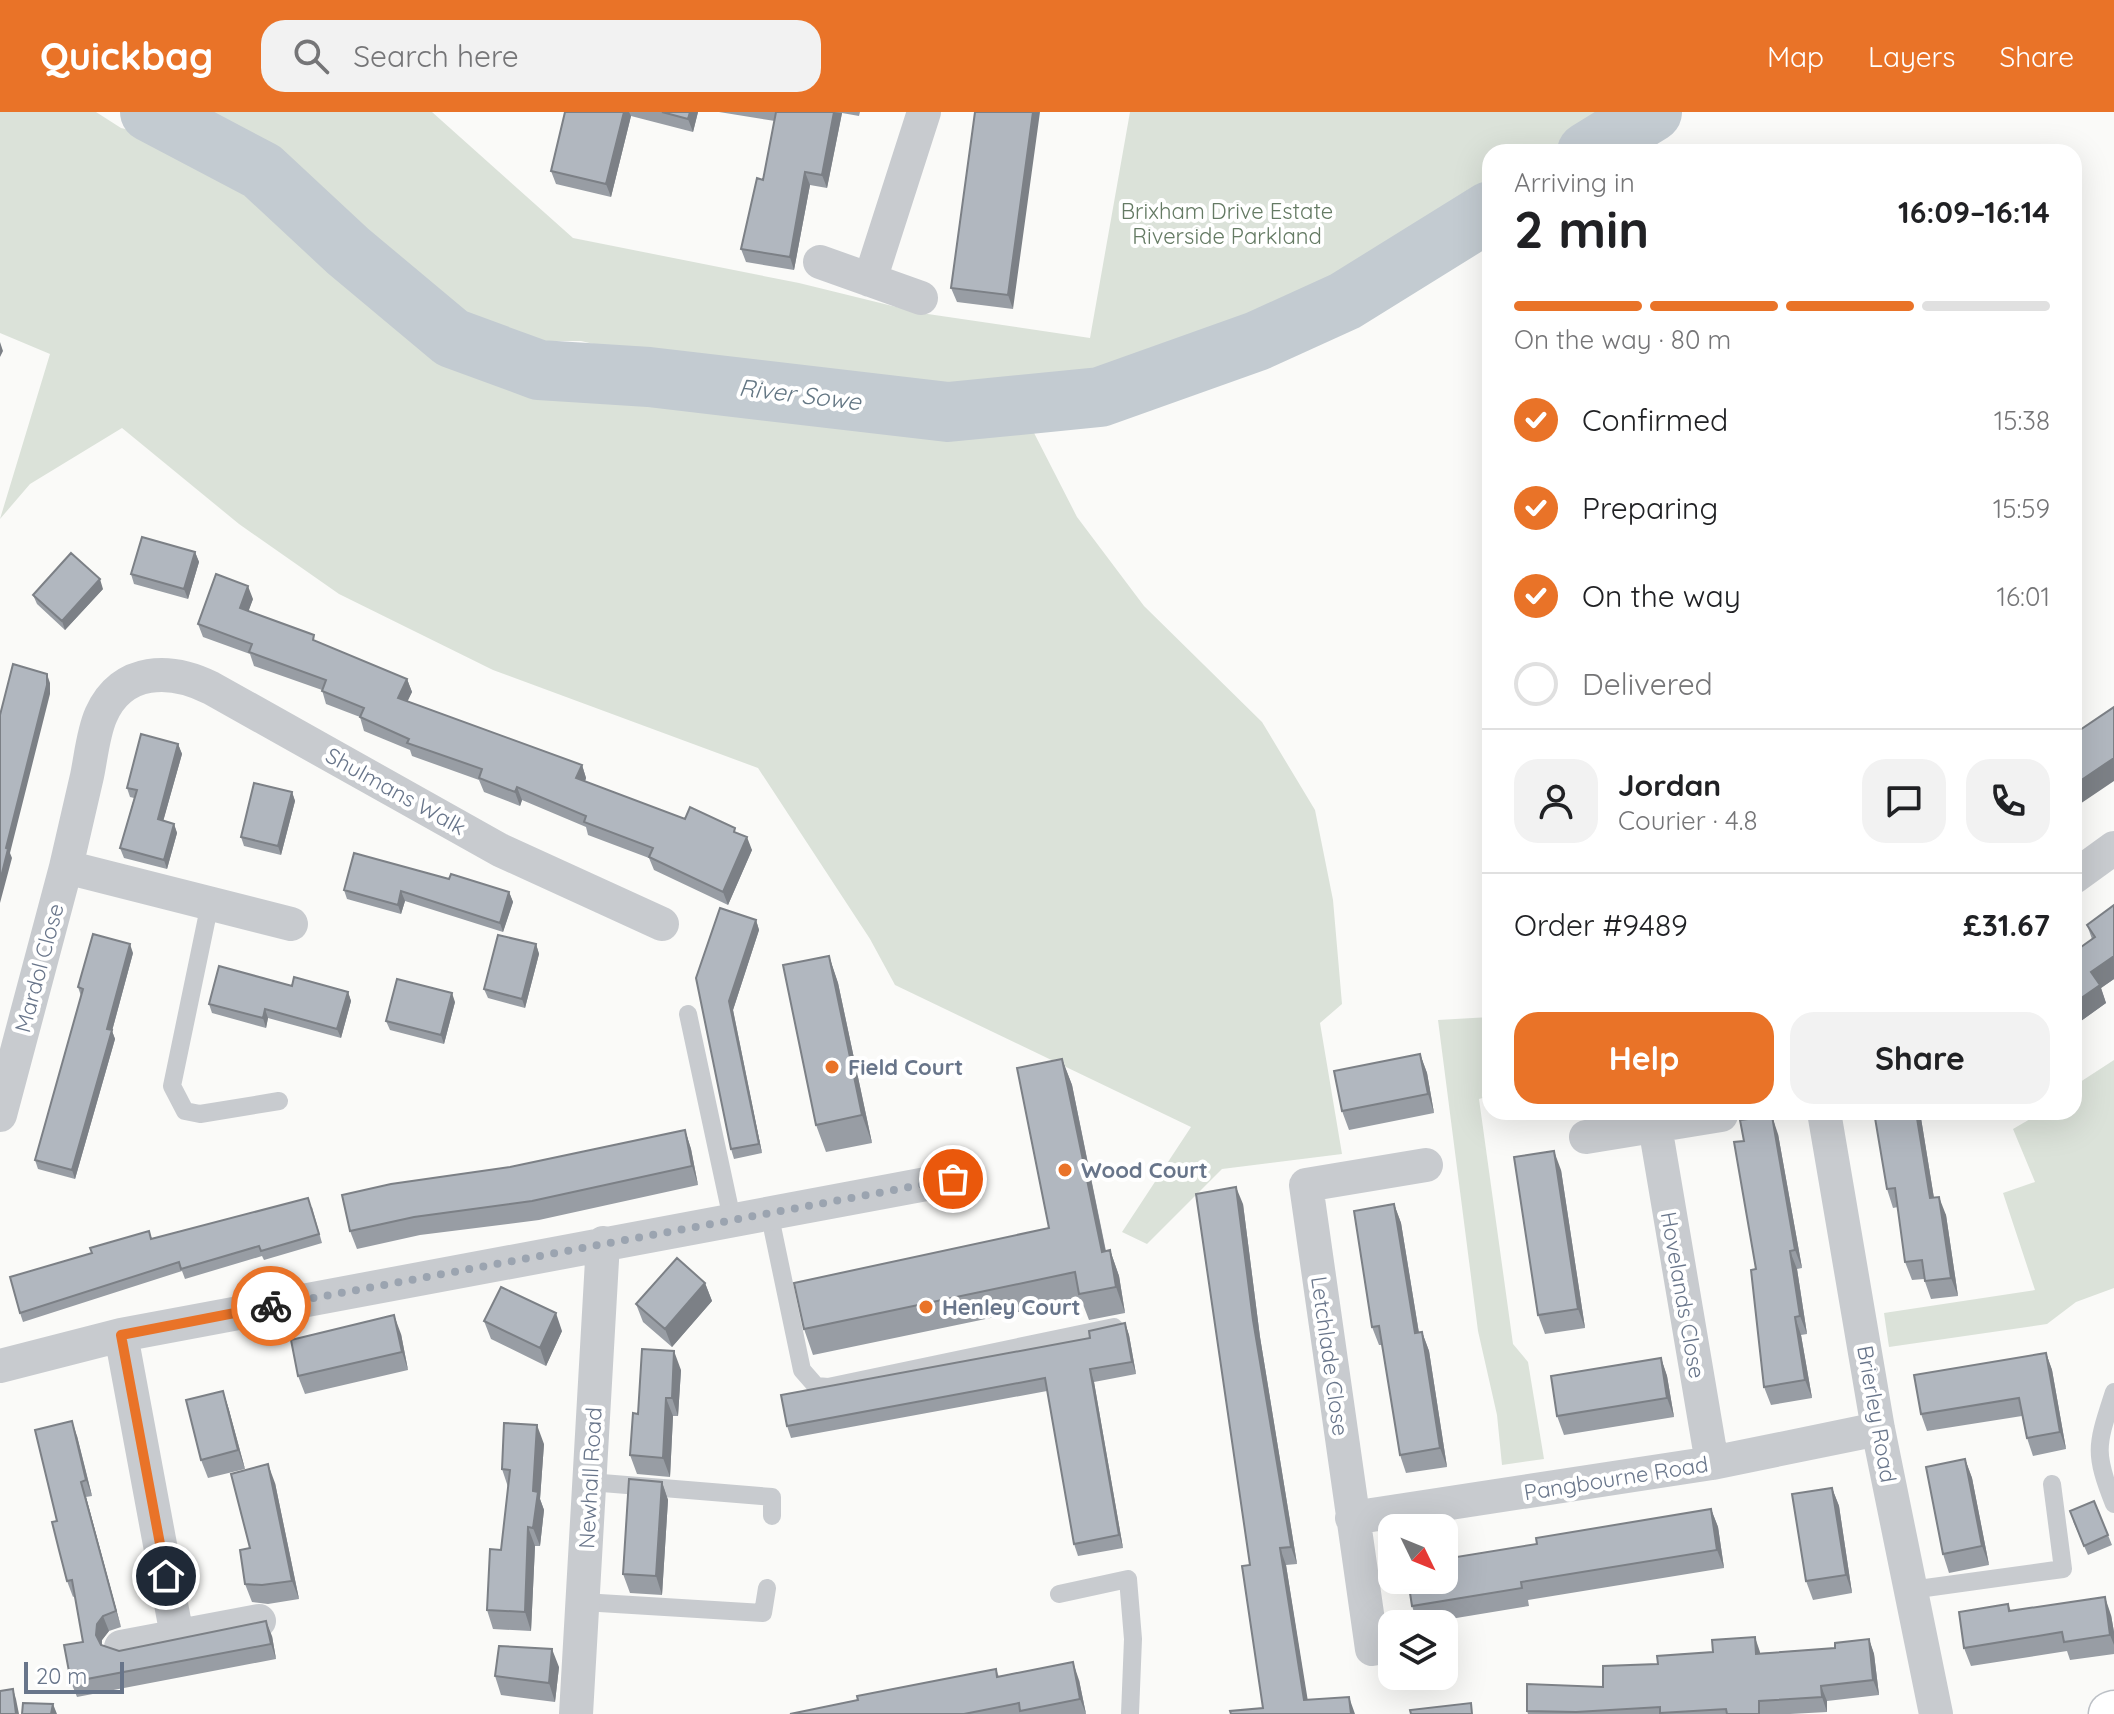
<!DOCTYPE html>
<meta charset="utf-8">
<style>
body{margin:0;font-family:Quicksand,sans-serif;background:#f2f2f2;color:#202124;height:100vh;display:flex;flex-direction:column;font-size:30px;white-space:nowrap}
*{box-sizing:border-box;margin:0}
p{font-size:26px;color:#757577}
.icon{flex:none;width:44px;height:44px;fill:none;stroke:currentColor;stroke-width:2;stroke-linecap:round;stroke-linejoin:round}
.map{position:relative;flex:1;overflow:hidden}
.panel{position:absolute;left:1482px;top:32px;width:600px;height:976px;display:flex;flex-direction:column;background:#fff;border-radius:24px;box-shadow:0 8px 32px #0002}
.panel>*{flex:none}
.needle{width:52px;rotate:133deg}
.buttons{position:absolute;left:1378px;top:1402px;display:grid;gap:16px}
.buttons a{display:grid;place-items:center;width:80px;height:80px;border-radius:16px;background:#fff;box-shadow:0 8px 32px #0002;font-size:40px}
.scale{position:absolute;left:24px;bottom:20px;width:100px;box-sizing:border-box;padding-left:8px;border:4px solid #68758a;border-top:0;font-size:22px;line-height:28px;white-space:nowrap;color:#68758a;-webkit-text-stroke:6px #fff;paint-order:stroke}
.pin{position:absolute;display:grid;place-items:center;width:68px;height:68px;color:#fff;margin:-34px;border:4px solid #fff;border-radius:50%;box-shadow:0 2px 8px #0007}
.courier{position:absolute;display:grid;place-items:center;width:80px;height:80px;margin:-40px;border:6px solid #e97328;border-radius:50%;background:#fff;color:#222;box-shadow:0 2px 10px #0007}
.head em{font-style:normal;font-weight:700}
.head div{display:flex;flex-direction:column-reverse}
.head{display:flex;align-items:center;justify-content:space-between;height:136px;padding:0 32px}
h1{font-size:52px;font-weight:700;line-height:60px}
.bar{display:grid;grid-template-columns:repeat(4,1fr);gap:12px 8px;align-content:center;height:96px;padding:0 32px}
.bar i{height:10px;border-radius:6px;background:#e0e0e0}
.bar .on{background:#e97328}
.bar p{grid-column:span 4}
.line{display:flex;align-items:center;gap:20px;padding:0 32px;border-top:2px solid #e0e0e0}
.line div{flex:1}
.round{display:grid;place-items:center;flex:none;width:84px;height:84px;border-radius:24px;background:#f2f2f2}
ol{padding:0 32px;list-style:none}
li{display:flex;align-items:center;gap:24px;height:88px}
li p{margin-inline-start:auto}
li .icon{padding:8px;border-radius:50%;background:#e97328;color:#fff;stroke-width:4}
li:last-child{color:#757577}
li i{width:44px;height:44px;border:4px solid #e0e0e0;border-radius:50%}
.cta{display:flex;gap:16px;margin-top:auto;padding:16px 32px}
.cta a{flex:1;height:92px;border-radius:24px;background:#e97328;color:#fff;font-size:32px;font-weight:700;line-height:92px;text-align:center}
.cta a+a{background:#f2f2f2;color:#202124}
header{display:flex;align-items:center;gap:48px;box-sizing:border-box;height:112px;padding:0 40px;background:#e97328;color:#fff}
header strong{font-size:38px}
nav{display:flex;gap:44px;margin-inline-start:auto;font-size:28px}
.search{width:560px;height:72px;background:#f2f2f2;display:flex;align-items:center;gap:20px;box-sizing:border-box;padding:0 28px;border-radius:24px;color:#757577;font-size:30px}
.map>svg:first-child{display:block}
.green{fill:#dbe2d9}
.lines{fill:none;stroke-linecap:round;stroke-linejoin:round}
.river{stroke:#c3cbd1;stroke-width:60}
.secondary-casing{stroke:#bcc0c6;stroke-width:47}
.lane{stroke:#c8cbcf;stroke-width:18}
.street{stroke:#c8cbcf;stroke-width:34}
.secondary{stroke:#fff;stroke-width:44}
.wall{fill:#989da4}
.shaded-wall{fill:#7c8086}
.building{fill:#b1b7bf;stroke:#7c8086;stroke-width:2}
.done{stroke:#9ba4b0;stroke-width:8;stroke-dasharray:0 14.4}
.route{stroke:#e97328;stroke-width:10}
.poi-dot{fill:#e97328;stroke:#fff;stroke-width:3}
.labels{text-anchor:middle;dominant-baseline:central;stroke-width:8;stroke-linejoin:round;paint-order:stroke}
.park-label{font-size:22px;fill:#647a63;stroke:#fff}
.street-label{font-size:22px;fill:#68758a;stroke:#fff}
.poi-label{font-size:22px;font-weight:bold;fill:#68758a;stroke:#fff;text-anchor:start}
.water-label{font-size:24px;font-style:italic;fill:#647784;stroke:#fff}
</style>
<header>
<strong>Quickbag</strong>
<div class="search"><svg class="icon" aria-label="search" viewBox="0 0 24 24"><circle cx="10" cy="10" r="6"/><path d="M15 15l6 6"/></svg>Search here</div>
<nav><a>Map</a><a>Layers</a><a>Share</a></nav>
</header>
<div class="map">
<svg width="2114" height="1602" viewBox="0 0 2114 1602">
<rect width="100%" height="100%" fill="#fafaf8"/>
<path class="green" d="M0 0H96L121 16 178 29 254 71 365 178 439 242 537 280 827 310 889 309 944 319 1031 315 1077 405 1144 494 1262 610 1315 698 1333 788 1342 892 1320 911 1342 1042 1222 1057 1147 1132 1122 1120 1191 1015 895 873 870 827 758 656 493 558 339 482 239 412 122 316 30 372 0 407 50 242 0 221Z
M213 0H432L573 126 799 171 921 201 1090 226 1130 0H1627L1564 40H1490V87L1390 152 1280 211 1212 237 1092 269 1023 280 922 282 696 256 581 229H547L517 236 462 218 399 172 252 31Z
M1490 905V984L1479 987 1513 1232 1528 1250 1544 1347 1502 1353 1497 1303 1478 1219 1438 908Z
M2114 948V1176L2076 1190 2047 1212 1889 1235 1884 1201 2035 1178 2003 1081 2035 1070 2013 1017 2042 1000H2074V974Z"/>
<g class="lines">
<path class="river" d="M150 0 262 59 348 139 452 226 539 258 649 265 948 300 1100 285 1257 229 1345 189 1490 99
M1587 40 1652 0"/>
<g class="secondary-casing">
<path id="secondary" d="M2111 1602 2114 1601"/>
</g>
<path class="lane" d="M210 791 172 974 185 999 200 1002 279 989
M688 902 732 1107
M769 1100 802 1258 816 1274 828 1275 1114 1215
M2114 1280C2097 1333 2093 1339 2114 1392
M590 1370 772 1385V1404
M1911 1478 2063 1457 2052 1372
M1059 1482 1128 1467 1133 1527 1130 1602
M583 1490 763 1501 767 1476"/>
<path class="street" d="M820 150 921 186
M870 168 924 0
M66 755C73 724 80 694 87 664 91 645 93 621 101 603 122 555 171 556 211 576L500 738 662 812
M2074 765 2114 736
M1824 1000 1878 1317 1936 1602
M0 1003 66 755 291 812
M1655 1014 1712 1351
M1586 1025 1721 1003
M121 1223 177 1524
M0 1254 121 1223 953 1067
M1352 1406 1712 1351 1878 1317
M121 1535 259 1509
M1372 1537 1306 1073 1426 1053
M576 1602 603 1131"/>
<use href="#secondary" class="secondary"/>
</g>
<path class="wall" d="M565 0H698L693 20 631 4 611 85 556 72 551 59Z
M719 0H860L859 4 842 1 827 76 810 73 794 158 746 150 741 137 763 68 775 9Z
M975 0 1013 197 957 190 951 176Z
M195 440 199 450 188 487 134 472 131 462Z
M103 477 65 518 37 492 33 483Z
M253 487 248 499 317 530 407 567 412 580 407 589 582 653 586 666 585 670 685 707 737 721 752 738 728 793 654 758 649 746 588 723 586 715 522 688 520 694 484 680 479 668 412 644 410 638 364 619 360 605 326 592 322 578 254 554 250 542 203 525 198 512Z
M178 632 182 642 163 709 174 712 177 721 167 757 124 746 120 736 134 686 130 685 127 676Z
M292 680 295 689 281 743 244 734 241 725Z
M449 767 509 780 513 790 503 820 405 789 401 802 347 787 344 778Z
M2114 793V867L2101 876 2106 891 2074 914V840L2092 827 2087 813Z
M756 808 759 818 733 898 762 1041 734 1047 731 1037 696 866Z
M536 832 539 842 525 896 488 886 484 877Z
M133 841 112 919 115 927 75 1067 38 1057 35 1048 81 884 78 875Z
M829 844 838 871 872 1031 826 1040 816 1013Z
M348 880 351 889 341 926 268 906 266 916 212 901 209 892Z
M455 890 444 932 390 918 386 909Z
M1420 942 1427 961 1434 1001 1349 1018 1342 999Z
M1062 947 1072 973 1106 1139 1110 1138 1119 1164 1125 1201 1089 1208 1081 1187 813 1243 804 1217 1049 1116Z
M1874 1000H1920L1934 1086 1946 1103 1958 1184 1931 1187 1924 1167 1912 1168 1905 1150 1898 1095 1893 1096 1887 1077Z
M685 1018 691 1037 698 1073 539 1108 420 1123 357 1137 350 1119 510 1055Z
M1778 1022 1802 1156 1797 1157 1807 1222 1801 1223 1812 1286 1771 1293 1764 1275Z
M1561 1058 1585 1216 1545 1222 1538 1203Z
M1243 1092 1260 1225 1297 1452 1286 1453 1307 1588 1263 1596 1250 1453Z
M1394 1092 1401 1111 1419 1221 1422 1220 1429 1239 1447 1355 1406 1361 1400 1343 1382 1233H1379L1372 1215Z
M312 1095 322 1131 264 1148 262 1144 185 1167 182 1159 23 1210 20 1201 152 1127Z
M705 1171 712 1189 672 1235 643 1210 636 1192Z
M484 1209 562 1219 546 1254 491 1227Z
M1125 1211 1129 1223 1136 1262 1094 1270 1123 1436 1078 1444 1074 1432 1047 1279 791 1326 787 1314 1090 1226Z
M401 1222 408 1258 305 1282 298 1264Z
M2046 1241 2052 1258 2066 1337 2033 1344 2027 1326 2022 1304 1927 1319 1921 1302Z
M1661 1246 1667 1264 1674 1305 1564 1323 1557 1304Z
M681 1258 678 1304H673L670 1365 637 1362 630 1343 638 1302Z
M223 1279 229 1298 245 1357 208 1366 201 1348Z
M77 1324 92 1384 86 1385 121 1515 109 1519 102 1528V1534L119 1539 272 1524 276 1547 77 1585 71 1570 83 1530 75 1484 73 1485 67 1469 57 1409Z
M544 1332 540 1387 544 1398 540 1434H535L531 1519 493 1517 487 1498 501 1438 508 1375 502 1357Z
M1965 1347 1972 1366 1989 1453 1949 1461 1943 1442Z
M662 1370 668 1388 662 1483 630 1481 623 1462Z
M275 1371 299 1487 268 1492 252 1490 245 1472 250 1436Z
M1832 1376 1839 1394 1852 1481 1813 1488 1806 1469Z
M1711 1397 1718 1415 1724 1456 1528 1488 1529 1494 1420 1512H1418L1412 1494 1537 1432Z
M2073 1409 2108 1423 2112 1433 2088 1443Z
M2008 1492 2011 1499 2111 1503 2114 1520V1542L2070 1548 2067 1539 1971 1554 1964 1536Z
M1869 1527 1874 1542 1879 1583 1827 1589V1600L1790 1602H1528L1527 1599 1603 1575 1658 1552 1760 1541 1835 1536Z
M559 1555 555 1590 501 1583 495 1564Z
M996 1557 999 1565 1079 1568 1086 1602H790L858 1588Z"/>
<path class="shaded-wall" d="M624 0H629L631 4 611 85 606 72Z
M690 0H698L693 20 688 7Z
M834 0 842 1 827 76 822 63Z
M1033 0H1040L1013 197 1008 183Z
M805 60 810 73 794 158 790 145Z
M0 230 3 239 0 245Z
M195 440 199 450 188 487 184 477Z
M100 467 103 477 65 518 62 509Z
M248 474 253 487 245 509 240 496Z
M47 562 50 571V582L10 741 12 746 0 791V769L6 736Z
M407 567 412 580 403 599 398 586Z
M178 632 182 642 161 717 158 707Z
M2114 646V669L2074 696V673Z
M582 653 586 666 581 679 576 666Z
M517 675 522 688 520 694 515 680Z
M292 680 295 689 281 743 278 734Z
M174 712 177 721 167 757 164 748Z
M747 725 752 738 728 793 723 780Z
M401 779 405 789 401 802 398 793Z
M509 780 513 790 503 820 500 811Z
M756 808 759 818 733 898 762 1041 759 1032 729 889Z
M130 832 133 841 112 919 115 927 75 1067 72 1058 107 917Z
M536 832 539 842 525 896 522 887Z
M829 844 838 871 872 1031 862 1003Z
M2114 844V867L2101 876 2106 891 2074 914V891L2091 860Z
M348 880 351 889 341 926 337 917Z
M452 881 455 890 444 932 441 923Z
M265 897 268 906 266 916 263 906Z
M1420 942 1427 961 1434 1001 1428 982Z
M1062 947 1072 973 1111 1166 1102 1140Z
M1916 1000H1920L1937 1105 1930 1086Z
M1772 1004 1778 1022 1802 1156 1795 1138Z
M685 1018 691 1037 698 1073 692 1054Z
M1554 1039 1561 1058 1585 1216 1578 1197Z
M1236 1075 1243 1092 1260 1225 1297 1452 1291 1435 1253 1208Z
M1939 1085 1946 1103 1958 1184 1951 1166Z
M1394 1092 1401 1111 1422 1240 1415 1221Z
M1110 1138 1119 1164 1125 1201 1116 1175Z
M1790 1139 1797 1157 1807 1222 1800 1204Z
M705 1171 712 1189 672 1235 665 1217Z
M556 1201 562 1219 546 1254 540 1236Z
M394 1203 401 1222 408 1258 402 1240Z
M1795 1205 1801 1223 1812 1286 1805 1268Z
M1125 1211 1129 1223 1136 1262 1132 1250Z
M1422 1220 1429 1239 1447 1355 1440 1336Z
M674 1239 681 1258 678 1304 672 1286Z
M2046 1241 2052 1258 2066 1337 2060 1320Z
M1661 1246 1667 1264 1674 1305 1667 1286Z
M1090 1257 1094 1270 1123 1436 1119 1423Z
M223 1279 229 1298 245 1357 238 1338Z
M666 1286 673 1304 670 1365 663 1346Z
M72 1309 77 1324 92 1384 86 1368Z
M537 1313 544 1332 540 1387 544 1398 540 1434 533 1416V1379Z
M1965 1347 1972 1366 1989 1453 1982 1434Z
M268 1352 275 1371 299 1487 292 1469Z
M81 1370 86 1385 121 1515 116 1499Z
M662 1370 668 1388 662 1483 656 1464Z
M1832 1376 1839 1394 1852 1481 1846 1463Z
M1711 1397 1718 1415 1724 1456 1717 1438Z
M528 1415 535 1434 531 1519 525 1500Z
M1280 1436 1286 1453 1310 1602 1304 1588Z
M2105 1485 2111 1503 2114 1520V1533L2110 1523Z
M103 1504 109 1519 102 1528 101 1538 96 1523 97 1512Z
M266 1509 272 1524 276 1547 271 1532Z
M1755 1525 1760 1540 1761 1556 1756 1542Z
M1869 1527 1874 1542 1879 1583 1873 1568Z
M552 1537 559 1555 555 1590 549 1571Z
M1073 1550 1079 1568 1086 1602 1080 1587Z
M1821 1574 1827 1589V1600L1822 1585Z
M13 1577 16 1587 19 1602H16Z
M1349 1585 1355 1602H1351Z
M53 1592 57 1602H51Z"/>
<path class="building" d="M565 0H624L606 72 551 59Z
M662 0H690L688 7Z
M776 0H834L822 63 805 60 790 145 741 137 757 66 763 68Z
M975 0H1033L1008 183 951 176Z
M142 425 195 440 184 477 131 462Z
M71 441 100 467 62 509 33 483Z
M216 462 248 474 240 496 314 523 313 528 407 567 398 586 582 653 576 666 685 707 690 695 735 716 734 720 747 725 723 780 649 745 653 736 584 710 586 704 517 675 515 680 479 666 482 657 407 631 409 627 360 605 364 596 322 579 326 568 249 540 252 532 198 512Z
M13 552 47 562V573L6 736 8 737 0 769V603Z
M2114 595V646L2074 673V622Z
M141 622 178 632 158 707 174 712 164 748 120 736 137 678 127 676Z
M254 671 292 680 278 734 241 725Z
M354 741 449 767 451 762 509 780 500 811 401 779 398 793 344 778Z
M2114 793V844L2091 860 2100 873 2074 891V840L2095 825 2087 813Z
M720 796 756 808 729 889 759 1032 731 1037 696 866Z
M93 822 130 832 107 917 112 918 72 1058 35 1048 83 877 78 875Z
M498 823 536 832 522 887 484 877Z
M829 844 862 1003 816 1013 783 853Z
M219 854 292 874 294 865 348 880 337 917 265 897 263 906 209 892Z
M397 867 452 881 441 923 386 909Z
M1420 942 1428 982 1342 999 1334 959Z
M1062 947 1102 1140 1110 1138 1116 1175 1079 1182 1075 1160 804 1217 794 1171 1049 1116 1017 956Z
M1874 1000H1916L1930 1086 1939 1085 1951 1166 1925 1169 1922 1148 1905 1150 1895 1076 1887 1077Z
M1772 1004 1795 1138 1790 1139 1800 1204 1795 1205 1805 1268 1764 1275 1751 1158 1756 1157 1734 1030 1744 1029 1740 1008Z
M685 1018 692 1054 532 1089 414 1105 350 1119 342 1083 391 1072 510 1055Z
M1554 1039 1578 1197 1538 1203 1514 1045Z
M1236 1075 1253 1208 1291 1435 1280 1436 1304 1588 1349 1585 1351 1602H1231L1230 1599 1263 1596 1242 1454 1250 1453 1196 1082Z
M308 1086 319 1122 261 1139 259 1134 181 1157 179 1150 20 1201 10 1165 92 1141 90 1136 149 1119 151 1127Z
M1394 1092 1415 1221 1422 1220 1440 1336 1400 1343 1379 1214 1372 1215 1354 1099Z
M677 1146 705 1171 665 1217 636 1192Z
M501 1175 556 1201 540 1236 484 1209Z
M394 1203 402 1240 298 1264 291 1228Z
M1125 1211 1132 1250 1090 1257 1119 1423 1074 1432 1045 1266 787 1314 781 1283 1090 1226 1089 1219Z
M642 1237 674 1239 672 1286H666L663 1346 630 1343 633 1301 638 1302Z
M2046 1241 2060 1320 2027 1326 2019 1286 1921 1302 1914 1263Z
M1661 1246 1667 1286 1557 1304 1551 1264Z
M223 1279 238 1338 201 1348 186 1288Z
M72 1309 86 1368 81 1370 116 1499 103 1504 97 1512 96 1523 101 1533 119 1539 266 1509 271 1532 71 1570 64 1533 83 1530 72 1468 67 1469 59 1438 52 1410 57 1409 35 1318Z
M504 1311 537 1313 533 1379 538 1380 533 1416 528 1415 525 1500 487 1498 490 1437 501 1438 510 1358 502 1357Z
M1965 1347 1982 1434 1943 1442 1926 1355Z
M268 1352 292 1469 262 1473 245 1472 240 1438 250 1436 231 1362Z
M629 1367 662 1370 656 1464 623 1462Z
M1832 1376 1846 1463 1806 1469 1792 1382Z
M2094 1389 2108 1423 2084 1434 2070 1399Z
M1711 1397 1717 1438 1521 1470 1522 1476 1412 1494 1408 1468H1444V1447L1537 1432 1536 1426Z
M2105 1485 2110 1523 2064 1530 2062 1520 1964 1536 1959 1500 2008 1492 2009 1499Z
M1755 1525 1756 1542 1835 1536V1531L1869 1527 1873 1568 1821 1574 1822 1585 1759 1589V1602H1727L1726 1597 1660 1601V1595L1576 1600 1527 1599V1572L1603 1575V1554L1658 1552 1657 1544 1713 1540 1712 1528Z
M499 1534 552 1537 549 1571 495 1564Z
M1073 1550 1080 1587 1020 1599 1019 1591 964 1602H790L858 1588 857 1584 996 1557 997 1565Z
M13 1577 16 1602H0V1579Z
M23 1591 53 1592 51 1602H22Z
M1471 1591 1472 1602H1411L1410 1598Z"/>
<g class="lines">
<path class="done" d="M271 1194 953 1067"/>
<path class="route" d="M166 1464 121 1223 271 1194"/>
</g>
<g class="poi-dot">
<circle cx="832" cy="955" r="8"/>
<circle cx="1065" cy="1058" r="8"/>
<circle cx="926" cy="1195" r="8"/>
</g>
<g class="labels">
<g class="park-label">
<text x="1227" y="99">Brixham Drive Estate<tspan x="1227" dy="25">Riverside Parkland</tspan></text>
</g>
<g class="street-label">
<text transform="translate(396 679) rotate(29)">Shulmans Walk</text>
<text transform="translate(39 856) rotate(-75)">Mardol Close</text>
<text transform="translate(1683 1183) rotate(80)">Hovelands Close</text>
<text transform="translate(1330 1244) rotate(82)">Letchlade Close</text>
<text transform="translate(1877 1302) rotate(80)">Brierley Road</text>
<text transform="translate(590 1366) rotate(-87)">Newhall Road</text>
<text transform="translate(1616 1366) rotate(-9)">Pangbourne Road</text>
</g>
<g class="poi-label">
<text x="848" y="955">Field Court</text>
<text x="1081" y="1058">Wood Court</text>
<text x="942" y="1195">Henley Court</text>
</g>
<g class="water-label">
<text transform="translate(800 282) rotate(7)">River Sowe</text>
</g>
</g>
</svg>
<div class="buttons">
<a><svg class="needle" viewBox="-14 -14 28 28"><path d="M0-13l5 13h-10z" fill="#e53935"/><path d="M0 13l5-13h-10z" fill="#757577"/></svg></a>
<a><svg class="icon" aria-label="layers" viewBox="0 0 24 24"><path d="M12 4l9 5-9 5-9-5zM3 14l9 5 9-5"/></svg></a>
</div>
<div class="scale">20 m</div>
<div class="pin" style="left:953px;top:1067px;background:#ea580c"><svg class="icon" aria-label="bag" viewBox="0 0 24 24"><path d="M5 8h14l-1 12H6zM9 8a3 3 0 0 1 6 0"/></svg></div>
<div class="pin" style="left:166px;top:1464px;background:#1f2937"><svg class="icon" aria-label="home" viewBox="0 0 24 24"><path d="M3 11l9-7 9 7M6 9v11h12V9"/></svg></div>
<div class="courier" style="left:271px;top:1194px"><svg class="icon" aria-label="bike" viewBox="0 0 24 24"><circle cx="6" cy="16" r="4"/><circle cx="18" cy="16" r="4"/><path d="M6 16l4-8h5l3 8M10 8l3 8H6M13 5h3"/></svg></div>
<section class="panel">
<div class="head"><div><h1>2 min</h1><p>Arriving in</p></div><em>16:09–16:14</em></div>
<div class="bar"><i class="on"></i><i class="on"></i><i class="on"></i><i></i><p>On the way · 80 m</p></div>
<ol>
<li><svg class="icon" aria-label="check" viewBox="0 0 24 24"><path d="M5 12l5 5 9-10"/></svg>Confirmed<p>15:38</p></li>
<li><svg class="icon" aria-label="check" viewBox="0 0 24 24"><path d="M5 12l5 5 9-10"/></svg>Preparing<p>15:59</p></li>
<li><svg class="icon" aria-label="check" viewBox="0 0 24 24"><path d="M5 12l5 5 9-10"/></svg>On the way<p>16:01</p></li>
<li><i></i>Delivered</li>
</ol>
<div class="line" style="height:144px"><a class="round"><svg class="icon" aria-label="person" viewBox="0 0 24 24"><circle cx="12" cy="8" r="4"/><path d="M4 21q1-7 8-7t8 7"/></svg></a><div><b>Jordan</b><p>Courier · 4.8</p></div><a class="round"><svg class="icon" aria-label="chat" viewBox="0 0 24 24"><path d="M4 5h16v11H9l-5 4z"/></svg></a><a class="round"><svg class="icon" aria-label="phone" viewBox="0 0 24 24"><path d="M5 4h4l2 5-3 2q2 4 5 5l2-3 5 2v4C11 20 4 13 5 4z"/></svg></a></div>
<div class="line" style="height:104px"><div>Order #9489</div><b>£31.67</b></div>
<div class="cta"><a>Help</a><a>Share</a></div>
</section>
</div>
